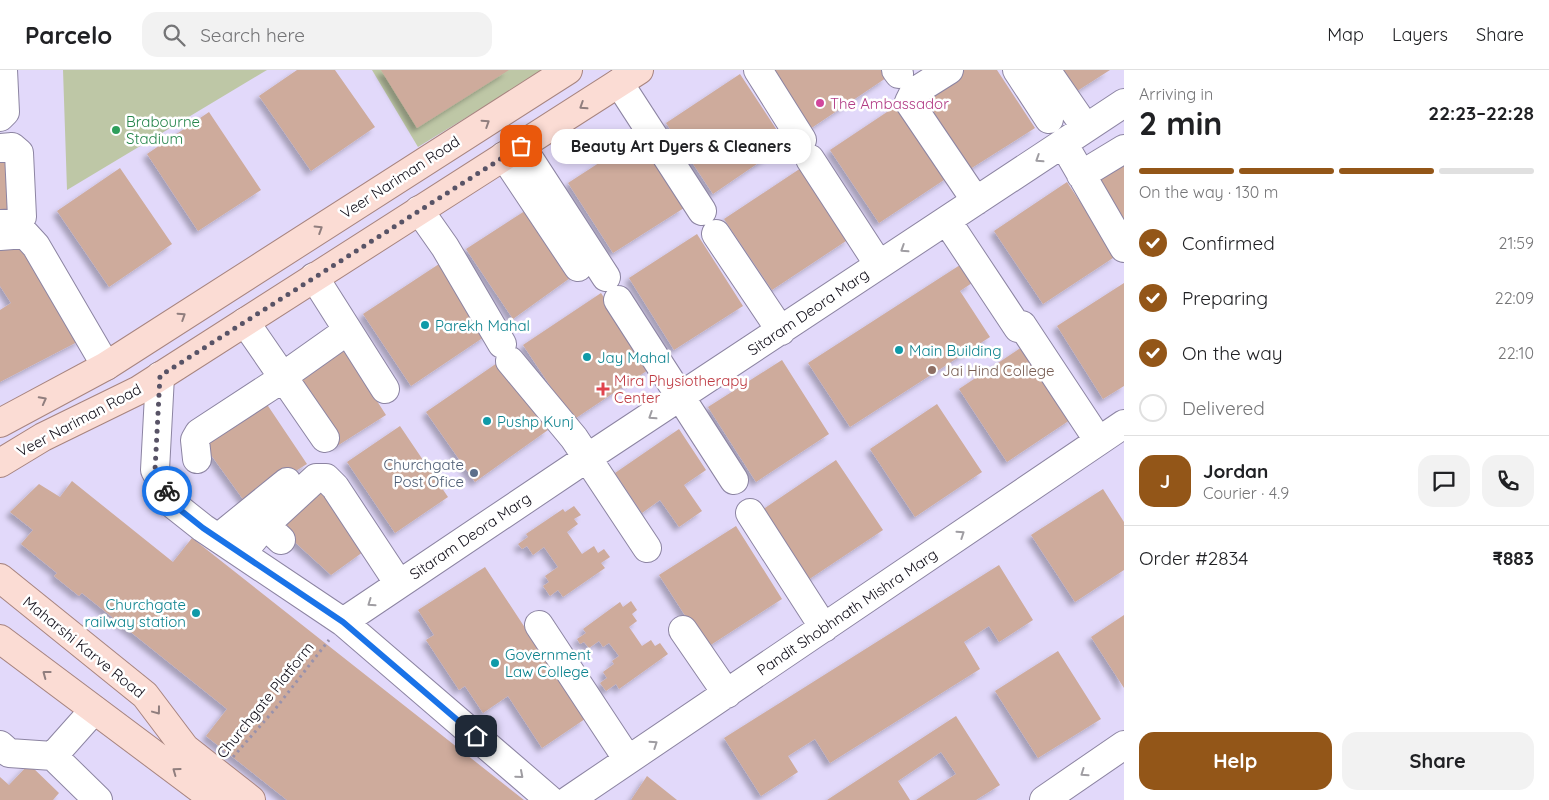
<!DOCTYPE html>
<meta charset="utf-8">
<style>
body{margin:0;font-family:Quicksand,sans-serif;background:#f2f2f2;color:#202124;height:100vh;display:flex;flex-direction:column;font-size:19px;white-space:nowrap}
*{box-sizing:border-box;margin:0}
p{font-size:16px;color:#757577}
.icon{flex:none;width:28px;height:28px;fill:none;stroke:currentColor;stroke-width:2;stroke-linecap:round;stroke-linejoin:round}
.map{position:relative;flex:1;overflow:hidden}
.sheet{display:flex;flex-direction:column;background:#fff;width:425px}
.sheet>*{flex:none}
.pin{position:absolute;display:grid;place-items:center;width:42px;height:42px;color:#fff;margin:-21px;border-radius:10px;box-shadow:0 2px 8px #0006}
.courier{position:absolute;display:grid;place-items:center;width:50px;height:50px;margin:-25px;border:4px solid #1a73e8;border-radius:50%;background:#fff;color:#222;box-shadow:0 1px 6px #0007}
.bubble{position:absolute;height:35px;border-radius:15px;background:#fff;box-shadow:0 2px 8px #0003;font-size:16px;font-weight:800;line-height:35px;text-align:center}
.summary em{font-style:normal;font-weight:800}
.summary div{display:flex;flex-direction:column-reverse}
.summary{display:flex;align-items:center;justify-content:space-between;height:85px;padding:0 15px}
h1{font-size:32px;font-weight:800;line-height:38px}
.bar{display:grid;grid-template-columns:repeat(4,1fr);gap:8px 5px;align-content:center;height:60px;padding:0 15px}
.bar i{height:6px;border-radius:4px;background:#e0e0e0}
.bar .active{background:#935618}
.bar p{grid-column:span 4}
.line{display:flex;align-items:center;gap:12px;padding:0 15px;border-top:1px solid #e0e0e0}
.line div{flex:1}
.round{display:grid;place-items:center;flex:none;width:52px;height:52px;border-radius:15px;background:#f2f2f2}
ol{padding:0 15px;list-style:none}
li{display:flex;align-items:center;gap:15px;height:55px}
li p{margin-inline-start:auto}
li .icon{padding:5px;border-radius:50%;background:#935618;color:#fff;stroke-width:4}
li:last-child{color:#757577}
li i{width:28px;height:28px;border:2px solid #e0e0e0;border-radius:50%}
.button{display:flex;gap:10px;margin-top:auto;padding:10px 15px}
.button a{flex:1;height:58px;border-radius:15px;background:#935618;color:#fff;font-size:20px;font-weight:800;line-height:58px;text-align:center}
.button a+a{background:#f2f2f2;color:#202124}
header{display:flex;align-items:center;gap:30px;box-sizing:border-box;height:70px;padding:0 25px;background:#fff;border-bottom:1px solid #e0e0e0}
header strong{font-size:24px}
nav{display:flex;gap:28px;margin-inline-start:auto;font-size:18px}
.search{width:350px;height:45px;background:#f2f2f2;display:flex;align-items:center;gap:12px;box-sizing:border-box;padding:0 18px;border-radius:15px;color:#757577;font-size:19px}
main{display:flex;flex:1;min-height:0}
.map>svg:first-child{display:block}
.green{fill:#bec7a6}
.building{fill:#ceab9c;filter:url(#shadow)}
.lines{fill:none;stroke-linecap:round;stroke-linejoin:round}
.minor-casing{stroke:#8c84a2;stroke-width:30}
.major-casing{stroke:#a7847f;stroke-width:30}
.path{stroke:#9992ac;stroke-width:3;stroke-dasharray:2.5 4;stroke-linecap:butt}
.minor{stroke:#fff;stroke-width:28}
.major{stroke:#fbdcd4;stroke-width:28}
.oneway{stroke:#907e7e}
.oneway2{stroke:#9f9da2}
.done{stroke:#585366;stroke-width:5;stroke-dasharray:0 9}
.route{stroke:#1a73e8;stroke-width:6}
.hotel-dot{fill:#d1479c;stroke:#fff;stroke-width:2}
.leisure-dot{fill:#2e9e5b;stroke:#fff;stroke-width:2}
.culture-dot{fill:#0f9aa8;stroke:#fff;stroke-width:2}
.education-dot{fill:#8d6e63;stroke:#fff;stroke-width:2}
.health-dot{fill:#e0444e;stroke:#fff;stroke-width:2}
.service-dot{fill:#5c6f8a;stroke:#fff;stroke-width:2}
.labels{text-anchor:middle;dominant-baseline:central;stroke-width:5;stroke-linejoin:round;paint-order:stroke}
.hotel-label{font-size:15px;fill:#b23c85;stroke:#fff;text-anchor:start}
.leisure-label{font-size:15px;fill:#27864d;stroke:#fff;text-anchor:start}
.street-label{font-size:15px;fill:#0e0b16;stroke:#fff}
.culture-label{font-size:15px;fill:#0d838f;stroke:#fff;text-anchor:start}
.education-label{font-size:15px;fill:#785e54;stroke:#fff;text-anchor:start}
.health-label{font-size:15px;fill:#be3a42;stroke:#fff;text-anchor:start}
.service-label{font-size:15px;fill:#4e5e75;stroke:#fff;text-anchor:end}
</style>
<header>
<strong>Parcelo</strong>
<div class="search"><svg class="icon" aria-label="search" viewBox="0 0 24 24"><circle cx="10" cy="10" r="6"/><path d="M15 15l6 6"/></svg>Search here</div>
<nav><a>Map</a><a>Layers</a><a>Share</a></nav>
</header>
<main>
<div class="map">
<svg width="1124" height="730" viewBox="0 0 1124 730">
<defs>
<filter id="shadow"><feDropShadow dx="-4.5" dy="4.5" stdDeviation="2.5" flood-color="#0004"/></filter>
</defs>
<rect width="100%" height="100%" fill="#e2d9fa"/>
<path class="green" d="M63 0H267L67 120Z
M372 0H544L418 77Z"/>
<path class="building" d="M297 0H335L375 57 311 101 259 26Z
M381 0H509L417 58Z
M771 0H881L886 8 810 59Z
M959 0H997L1035 58 967 101 918 26Z
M1059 0H1110L1074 23Z
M740 4 786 74 713 124 666 53Z
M902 32 950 106 879 153 830 80Z
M209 42 261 120 198 161 147 84Z
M639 67 684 138 613 183 568 113Z
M1124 84V163L1088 108Z
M12 87 15 150 0 151V88Z
M120 98 172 174 109 217 57 141Z
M801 98 849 169 772 220 724 149Z
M1067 112 1116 186 1043 234 994 161Z
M531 137 577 203 513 249 466 179Z
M697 164 743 236 674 280 629 208Z
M24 171 81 270 0 312V240L11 233 0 216V173Z
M439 194 487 265 411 316 363 244Z
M960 195 972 213 960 221 990 267 850 357 808 293Z
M1124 213V316L1103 329 1057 256Z
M601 223 651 298 573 350 523 275Z
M1025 275 1073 348 1007 392 959 319Z
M343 278 386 345 337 376 294 310Z
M782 290 829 364 756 412 708 337Z
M500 291 548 360 475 412 426 342Z
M262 327 307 394 245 432 201 371Z
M937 334 982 402 915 447 870 379Z
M400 356 448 427 395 463 347 392Z
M679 359 706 400 684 415 702 441 679 457 660 430 642 443 615 403Z
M836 390 883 460 808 510 762 440Z
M72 411 173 492 192 468 524 730H287L206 666 227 639 82 523 79 526 54 506 57 503 21 474 33 460 10 442 39 414 60 427Z
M321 418 363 482 331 505 275 454Z
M1103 419 1124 452V500L1075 532 1031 465Z
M574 436 581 445 574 449 578 454 567 462 582 484 594 476 598 483 604 479 610 487 601 493 605 498 563 527 558 520 550 526 543 516 549 512 545 506 558 497 544 477 533 485 527 476 522 479 518 474 528 467 526 464 563 439 565 442Z
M736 456 782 529 706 578 659 505Z
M999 495 1033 550 999 572 989 556 964 572 980 599 830 693 815 669 788 686 798 702 761 726 724 668Z
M485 497 585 649 542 678 508 626 483 643 465 616 459 620 426 570 434 565 418 540Z
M631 531 637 540 632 544 637 551 629 557 642 576 651 570 655 576 660 573 668 584 619 619 616 614 606 621 600 613 607 608 603 602 614 594 612 591 619 586 609 573 603 577 599 571 589 578 584 572 580 574 577 569 586 563 583 559 620 532 623 537Z
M1124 545V618L1091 567Z
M1058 581 1101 649 1038 688 995 621Z
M956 646 1000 715 976 730H916L956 704 941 682 898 711 910 730H827Z
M29 694 59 723 53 730H0V707L9 715Z
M647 706 677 730H631Z"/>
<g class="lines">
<g class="minor-casing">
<path id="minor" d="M758 0 802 70
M896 0 899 4
M949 0 914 22 909 32 976 131
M1017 0 1049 49
M1046 0 1086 58
M619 13 702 141
M0 47 5 42 3 0
M1063 73 1124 178
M521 76 606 207
M0 78 12 77 19 83 22 147 18 153 0 154
M504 86 578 197
M810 89 879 195
M1081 105 1124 79
M419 140 445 177 502 274
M947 151 1018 258 1022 255 1098 370
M716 164 781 261
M0 166 25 164 36 176 106 296
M314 207 385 319
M618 230 734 410
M245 252 325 368
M510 291 574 368 647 478
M160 306 155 400 174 435 203 458 343 552 550 730
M282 307 347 261
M197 389 195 370 199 363 274 314
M750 443 824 558
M265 455 281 470
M218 468 287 412
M242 483 265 455 316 408H326L335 417 399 514
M343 552 587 388 1124 33
M539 555 628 690
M683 560 727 624
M94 640 53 686 98 730
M0 675 9 683 53 686
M569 730 1124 354
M1044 730 1124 675"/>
</g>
<g class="major-casing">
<path id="major" d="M0 353 106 296 568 0
M0 393 43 367 139 320 639 0
M0 508 145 625 185 678 251 730
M0 569 215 730"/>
</g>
<path class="path" d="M233 687 276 638 329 570"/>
<use href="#minor" class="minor"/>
<use href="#major" class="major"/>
</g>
<defs><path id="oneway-chevron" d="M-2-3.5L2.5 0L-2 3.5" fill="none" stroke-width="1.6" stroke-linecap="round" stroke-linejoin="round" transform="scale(1.25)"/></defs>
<g class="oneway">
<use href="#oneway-chevron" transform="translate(583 36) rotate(147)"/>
<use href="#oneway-chevron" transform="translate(486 53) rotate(-33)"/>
<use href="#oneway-chevron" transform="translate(319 159) rotate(-32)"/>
<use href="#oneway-chevron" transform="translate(182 246) rotate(-33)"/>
<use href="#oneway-chevron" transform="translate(43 330) rotate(-28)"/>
<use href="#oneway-chevron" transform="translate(46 604) rotate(-143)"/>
<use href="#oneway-chevron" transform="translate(157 641) rotate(53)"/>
<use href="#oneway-chevron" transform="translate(176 701) rotate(-144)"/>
</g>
<g class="oneway2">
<use href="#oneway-chevron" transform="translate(1039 89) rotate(147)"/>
<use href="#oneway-chevron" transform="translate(904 179) rotate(147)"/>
<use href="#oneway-chevron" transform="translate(652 346) rotate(147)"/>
<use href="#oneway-chevron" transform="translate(961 464) rotate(-34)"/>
<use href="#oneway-chevron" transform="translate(371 533) rotate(145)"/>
<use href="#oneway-chevron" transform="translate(654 674) rotate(-34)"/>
<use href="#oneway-chevron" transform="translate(1084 703) rotate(145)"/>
<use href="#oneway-chevron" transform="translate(520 705) rotate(41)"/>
</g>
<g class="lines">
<path class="done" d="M167 421 155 400 160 306 521 76"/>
<path class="route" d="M167 421 174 435 203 458 343 552 476 666"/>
</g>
<circle class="hotel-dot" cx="820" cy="33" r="5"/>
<circle class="leisure-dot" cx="116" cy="60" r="5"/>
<g class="culture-dot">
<circle cx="425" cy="255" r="5"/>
<circle cx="899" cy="280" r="5"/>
<circle cx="587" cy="287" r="5"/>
<circle cx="487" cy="351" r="5"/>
<circle cx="196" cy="543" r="5"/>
<circle cx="495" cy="593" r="5"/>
</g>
<circle class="education-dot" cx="932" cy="300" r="5"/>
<path class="health-dot" d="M600.5 311.5h5v5h5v5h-5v5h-5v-5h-5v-5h5z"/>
<circle class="service-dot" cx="474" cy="403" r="5"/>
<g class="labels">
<g class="hotel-label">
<text x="830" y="33">The Ambassador</text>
</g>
<g class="leisure-label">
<text x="126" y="51">Brabourne<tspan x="126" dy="17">Stadium</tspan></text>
</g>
<g class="street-label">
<text transform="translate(400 107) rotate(-33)">Veer Nariman Road</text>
<text transform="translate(808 242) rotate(-34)">Sitaram Deora Marg</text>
<text transform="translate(79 350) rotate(-28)">Veer Nariman Road</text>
<text transform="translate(470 466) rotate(-34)">Sitaram Deora Marg</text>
<text transform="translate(847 542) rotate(-34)">Pandit Shobhnath Mishra Marg</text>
<text transform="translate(84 577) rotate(39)">Maharshi Karve Road</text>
<text transform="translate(265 630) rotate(-51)">Churchgate Platform</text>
</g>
<g class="culture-label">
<text x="435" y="255">Parekh Mahal</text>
<text x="909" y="280">Main Building</text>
<text x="597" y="287">Jay Mahal</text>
<text x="497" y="351">Pushp Kunj</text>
<text x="186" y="534" text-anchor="end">Churchgate<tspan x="186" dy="17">railway station</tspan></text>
<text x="505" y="584">Government<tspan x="505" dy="17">Law College</tspan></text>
</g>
<g class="education-label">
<text x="942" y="300">Jai Hind College</text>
</g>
<g class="health-label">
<text x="614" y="310">Mira Physiotherapy<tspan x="614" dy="17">Center</tspan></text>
</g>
<g class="service-label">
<text x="464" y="394">Churchgate<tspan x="464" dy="17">Post Ofice</tspan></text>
</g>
</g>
</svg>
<div class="pin" style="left:521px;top:76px;background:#ea580c"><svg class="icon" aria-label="bag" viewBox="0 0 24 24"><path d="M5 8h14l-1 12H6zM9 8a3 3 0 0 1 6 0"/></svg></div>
<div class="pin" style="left:476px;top:666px;background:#1f2937"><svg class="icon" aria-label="home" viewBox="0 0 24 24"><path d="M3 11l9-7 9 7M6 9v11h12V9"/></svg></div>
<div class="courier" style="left:167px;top:421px"><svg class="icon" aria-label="bike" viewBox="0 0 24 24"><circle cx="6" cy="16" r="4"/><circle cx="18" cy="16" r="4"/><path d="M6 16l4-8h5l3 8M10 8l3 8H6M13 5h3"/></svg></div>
<div class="bubble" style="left:551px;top:59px;width:260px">Beauty Art Dyers &amp; Cleaners</div>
</div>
<section class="sheet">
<div class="summary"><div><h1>2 min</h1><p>Arriving in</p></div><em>22:23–22:28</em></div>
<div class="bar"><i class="active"></i><i class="active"></i><i class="active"></i><i></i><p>On the way · 130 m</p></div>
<ol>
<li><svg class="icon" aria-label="check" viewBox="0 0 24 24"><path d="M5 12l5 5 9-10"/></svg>Confirmed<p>21:59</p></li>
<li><svg class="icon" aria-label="check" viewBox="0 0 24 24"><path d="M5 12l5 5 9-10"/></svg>Preparing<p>22:09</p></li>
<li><svg class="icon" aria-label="check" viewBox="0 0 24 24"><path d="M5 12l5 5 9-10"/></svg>On the way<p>22:10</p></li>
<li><i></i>Delivered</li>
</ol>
<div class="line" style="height:90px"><b class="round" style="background:#935618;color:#fff">J</b><div><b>Jordan</b><p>Courier · 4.9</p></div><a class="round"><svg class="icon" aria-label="chat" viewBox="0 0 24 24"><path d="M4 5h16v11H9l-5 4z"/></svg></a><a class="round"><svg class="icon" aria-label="phone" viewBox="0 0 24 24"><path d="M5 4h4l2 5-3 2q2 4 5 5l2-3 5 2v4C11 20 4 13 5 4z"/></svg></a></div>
<div class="line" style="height:65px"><div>Order #2834</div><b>₹883</b></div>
<div class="button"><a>Help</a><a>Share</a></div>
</section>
</main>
